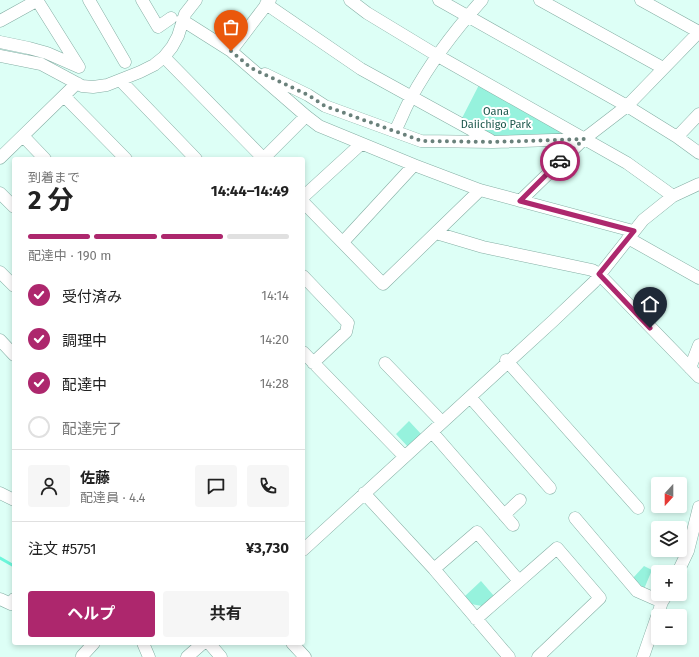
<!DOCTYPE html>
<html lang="ja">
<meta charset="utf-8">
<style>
body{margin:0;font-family:"Fira Sans","Noto Sans JP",sans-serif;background:#f6f6f6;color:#222;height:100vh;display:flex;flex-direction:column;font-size:15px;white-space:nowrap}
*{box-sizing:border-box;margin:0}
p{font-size:13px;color:#767676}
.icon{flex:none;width:22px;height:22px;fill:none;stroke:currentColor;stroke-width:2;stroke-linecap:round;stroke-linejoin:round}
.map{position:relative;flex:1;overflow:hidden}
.drawer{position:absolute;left:12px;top:157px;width:293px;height:488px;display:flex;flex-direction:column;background:#fff;border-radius:4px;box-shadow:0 2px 6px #0003}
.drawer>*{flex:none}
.needle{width:26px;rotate:201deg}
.tools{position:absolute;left:651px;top:477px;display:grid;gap:8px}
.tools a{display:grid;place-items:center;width:36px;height:36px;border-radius:4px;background:#fff;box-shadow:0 2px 6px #0003;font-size:20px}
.pin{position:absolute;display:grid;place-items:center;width:34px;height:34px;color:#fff;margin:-41px -17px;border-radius:50% 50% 50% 0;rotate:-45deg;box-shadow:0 0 4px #0007}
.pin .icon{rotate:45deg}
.courier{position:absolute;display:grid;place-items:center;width:40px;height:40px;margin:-20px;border:3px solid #ad276d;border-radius:50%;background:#fff;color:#222;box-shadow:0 1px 5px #0007}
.overview em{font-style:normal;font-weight:700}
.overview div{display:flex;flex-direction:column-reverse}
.overview{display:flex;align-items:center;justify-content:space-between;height:68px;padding:0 16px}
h1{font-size:26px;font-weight:700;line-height:30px}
.bar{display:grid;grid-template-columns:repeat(4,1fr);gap:6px 4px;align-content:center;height:48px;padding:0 16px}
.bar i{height:5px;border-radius:3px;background:#e0e0e0}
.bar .selected{background:#ad276d}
.bar p{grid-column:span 4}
.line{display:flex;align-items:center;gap:10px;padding:0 16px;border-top:1px solid #e0e0e0}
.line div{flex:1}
.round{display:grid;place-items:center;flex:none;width:42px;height:42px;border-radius:4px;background:#f6f6f6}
ol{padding:0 16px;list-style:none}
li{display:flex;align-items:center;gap:12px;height:44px}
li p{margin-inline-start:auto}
li .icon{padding:4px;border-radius:50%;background:#ad276d;color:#fff;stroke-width:4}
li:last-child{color:#767676}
li i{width:22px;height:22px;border:2px solid #e0e0e0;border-radius:50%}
.action{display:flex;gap:8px;margin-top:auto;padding:8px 16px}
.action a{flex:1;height:46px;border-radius:4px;background:#ad276d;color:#fff;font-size:16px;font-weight:700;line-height:46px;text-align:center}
.action a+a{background:#f6f6f6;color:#222}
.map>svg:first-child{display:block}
.green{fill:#96f2dd}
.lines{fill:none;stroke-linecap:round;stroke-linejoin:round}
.stream{stroke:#6bf7db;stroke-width:3}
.minor-casing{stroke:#85aea4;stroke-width:13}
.minor{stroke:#fff;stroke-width:12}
.done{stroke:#6a817b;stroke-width:4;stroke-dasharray:0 7.2}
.route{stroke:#ad276d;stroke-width:5}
.labels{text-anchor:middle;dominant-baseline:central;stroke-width:4;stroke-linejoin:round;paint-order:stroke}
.park-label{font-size:11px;fill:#1b564b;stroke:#fff}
</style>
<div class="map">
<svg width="699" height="657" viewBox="0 0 699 657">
<rect width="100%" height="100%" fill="#ddfff6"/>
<path class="green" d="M479 85 561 129 559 135 492 138 461 120Z
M409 421 422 435 409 448 396 434Z
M644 566 652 570 644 589 639 586 633 578Z
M481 581 494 596 482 606 471 604 464 597Z"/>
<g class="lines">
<path class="stream" d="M0 558 14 566"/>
<g class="minor-casing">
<path id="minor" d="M37 0 79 67
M89 0 125 62
M142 0 158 27 171 18
M350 0 367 13 438 56 627 163 673 196
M439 0 627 106 677 137 699 153
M540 0 663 68
M641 0 699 32
M266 4 361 69 490 140
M182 20 231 51 306 116 319 126 414 165 480 190 633 231
M0 21 38 0
M0 42 29 48 47 53 79 67
M231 51 270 0
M0 56 41 64 82 86 93 87 107 85 140 72 154 65 164 57 172 47 178 36 185 14 196 0
M164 57 264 159
M265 74 308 95 325 106 421 141 493 142 582 139
M120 80 196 159
M64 96 126 159
M395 131C401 120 405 108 411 98 430 63 456 29 482 0
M23 136 45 159
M677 137 699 114
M0 158 77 83
M263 159 306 116
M0 193 14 207
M303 197 361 144
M520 201 584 139 627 106 699 32
M303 202 383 284 480 190
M436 233 483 247 592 270 599 274 699 377
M628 238 699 278
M343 242 414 165
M0 272 14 286
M303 276 348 323 346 332 313 363
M0 340 14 355
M303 352 404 456
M506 360 638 508
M385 363 442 422
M690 368 699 345
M470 397 550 488
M432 432 513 525
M0 493 14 500
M364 493 434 569 509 657
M504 515 520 500
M575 518 637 591 662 602
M303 550 554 320 594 282 643 220 673 196 699 184
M434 569 477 532 519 581
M678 572 688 551 699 507
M0 599 11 604 14 599
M476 619 557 548 600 598 538 657
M143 643 149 657
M209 643 221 657
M292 643 305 657
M83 657 82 656 94 643
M187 657 203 643
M643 657 662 602 667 594"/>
</g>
<use href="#minor" class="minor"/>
</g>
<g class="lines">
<path class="done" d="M231 51 251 68 308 95 325 106 422 141 493 142 584 139 560 161"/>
<path class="route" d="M560 161 520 201 634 231 599 274 650 328"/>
</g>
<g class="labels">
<g class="park-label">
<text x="496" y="111">Oana<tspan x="496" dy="13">Daiichigo Park</tspan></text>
</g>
</g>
</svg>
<div class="tools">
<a><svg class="needle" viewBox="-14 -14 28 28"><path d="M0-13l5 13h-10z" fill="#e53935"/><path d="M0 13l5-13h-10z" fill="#767676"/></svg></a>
<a><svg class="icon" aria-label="layers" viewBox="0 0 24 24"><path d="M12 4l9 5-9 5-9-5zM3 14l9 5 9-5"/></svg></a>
<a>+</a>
<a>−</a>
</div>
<div class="pin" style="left:231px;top:51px;background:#ea580c"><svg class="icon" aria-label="bag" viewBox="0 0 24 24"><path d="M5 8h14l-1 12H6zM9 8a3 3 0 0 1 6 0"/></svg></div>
<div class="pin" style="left:650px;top:328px;background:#1f2937"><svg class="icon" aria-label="home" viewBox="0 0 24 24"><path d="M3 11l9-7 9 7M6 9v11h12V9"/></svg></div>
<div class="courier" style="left:560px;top:161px"><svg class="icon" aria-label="car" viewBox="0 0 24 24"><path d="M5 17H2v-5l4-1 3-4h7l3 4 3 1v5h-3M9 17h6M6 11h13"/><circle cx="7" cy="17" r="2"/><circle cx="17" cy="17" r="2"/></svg></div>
<section class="drawer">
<div class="overview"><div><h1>2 分</h1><p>到着まで</p></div><em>14:44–14:49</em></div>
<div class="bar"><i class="selected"></i><i class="selected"></i><i class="selected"></i><i></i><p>配達中 · 190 m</p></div>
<ol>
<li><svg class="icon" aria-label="check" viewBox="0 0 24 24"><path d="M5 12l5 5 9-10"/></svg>受付済み<p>14:14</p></li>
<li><svg class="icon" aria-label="check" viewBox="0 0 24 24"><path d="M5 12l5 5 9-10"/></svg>調理中<p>14:20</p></li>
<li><svg class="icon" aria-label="check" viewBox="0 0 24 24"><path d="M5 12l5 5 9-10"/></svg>配達中<p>14:28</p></li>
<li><i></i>配達完了</li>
</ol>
<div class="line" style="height:72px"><a class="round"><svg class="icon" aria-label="person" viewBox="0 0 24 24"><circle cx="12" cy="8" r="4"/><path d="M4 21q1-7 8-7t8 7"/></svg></a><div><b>佐藤</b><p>配達員 · 4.4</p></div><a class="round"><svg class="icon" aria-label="chat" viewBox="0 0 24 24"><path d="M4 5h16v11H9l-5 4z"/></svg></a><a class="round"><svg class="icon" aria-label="phone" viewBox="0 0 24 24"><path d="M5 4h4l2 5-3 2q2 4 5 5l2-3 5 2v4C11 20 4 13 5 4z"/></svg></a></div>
<div class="line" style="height:52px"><div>注文 #5751</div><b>¥3,730</b></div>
<div class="action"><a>ヘルプ</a><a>共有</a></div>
</section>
</div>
